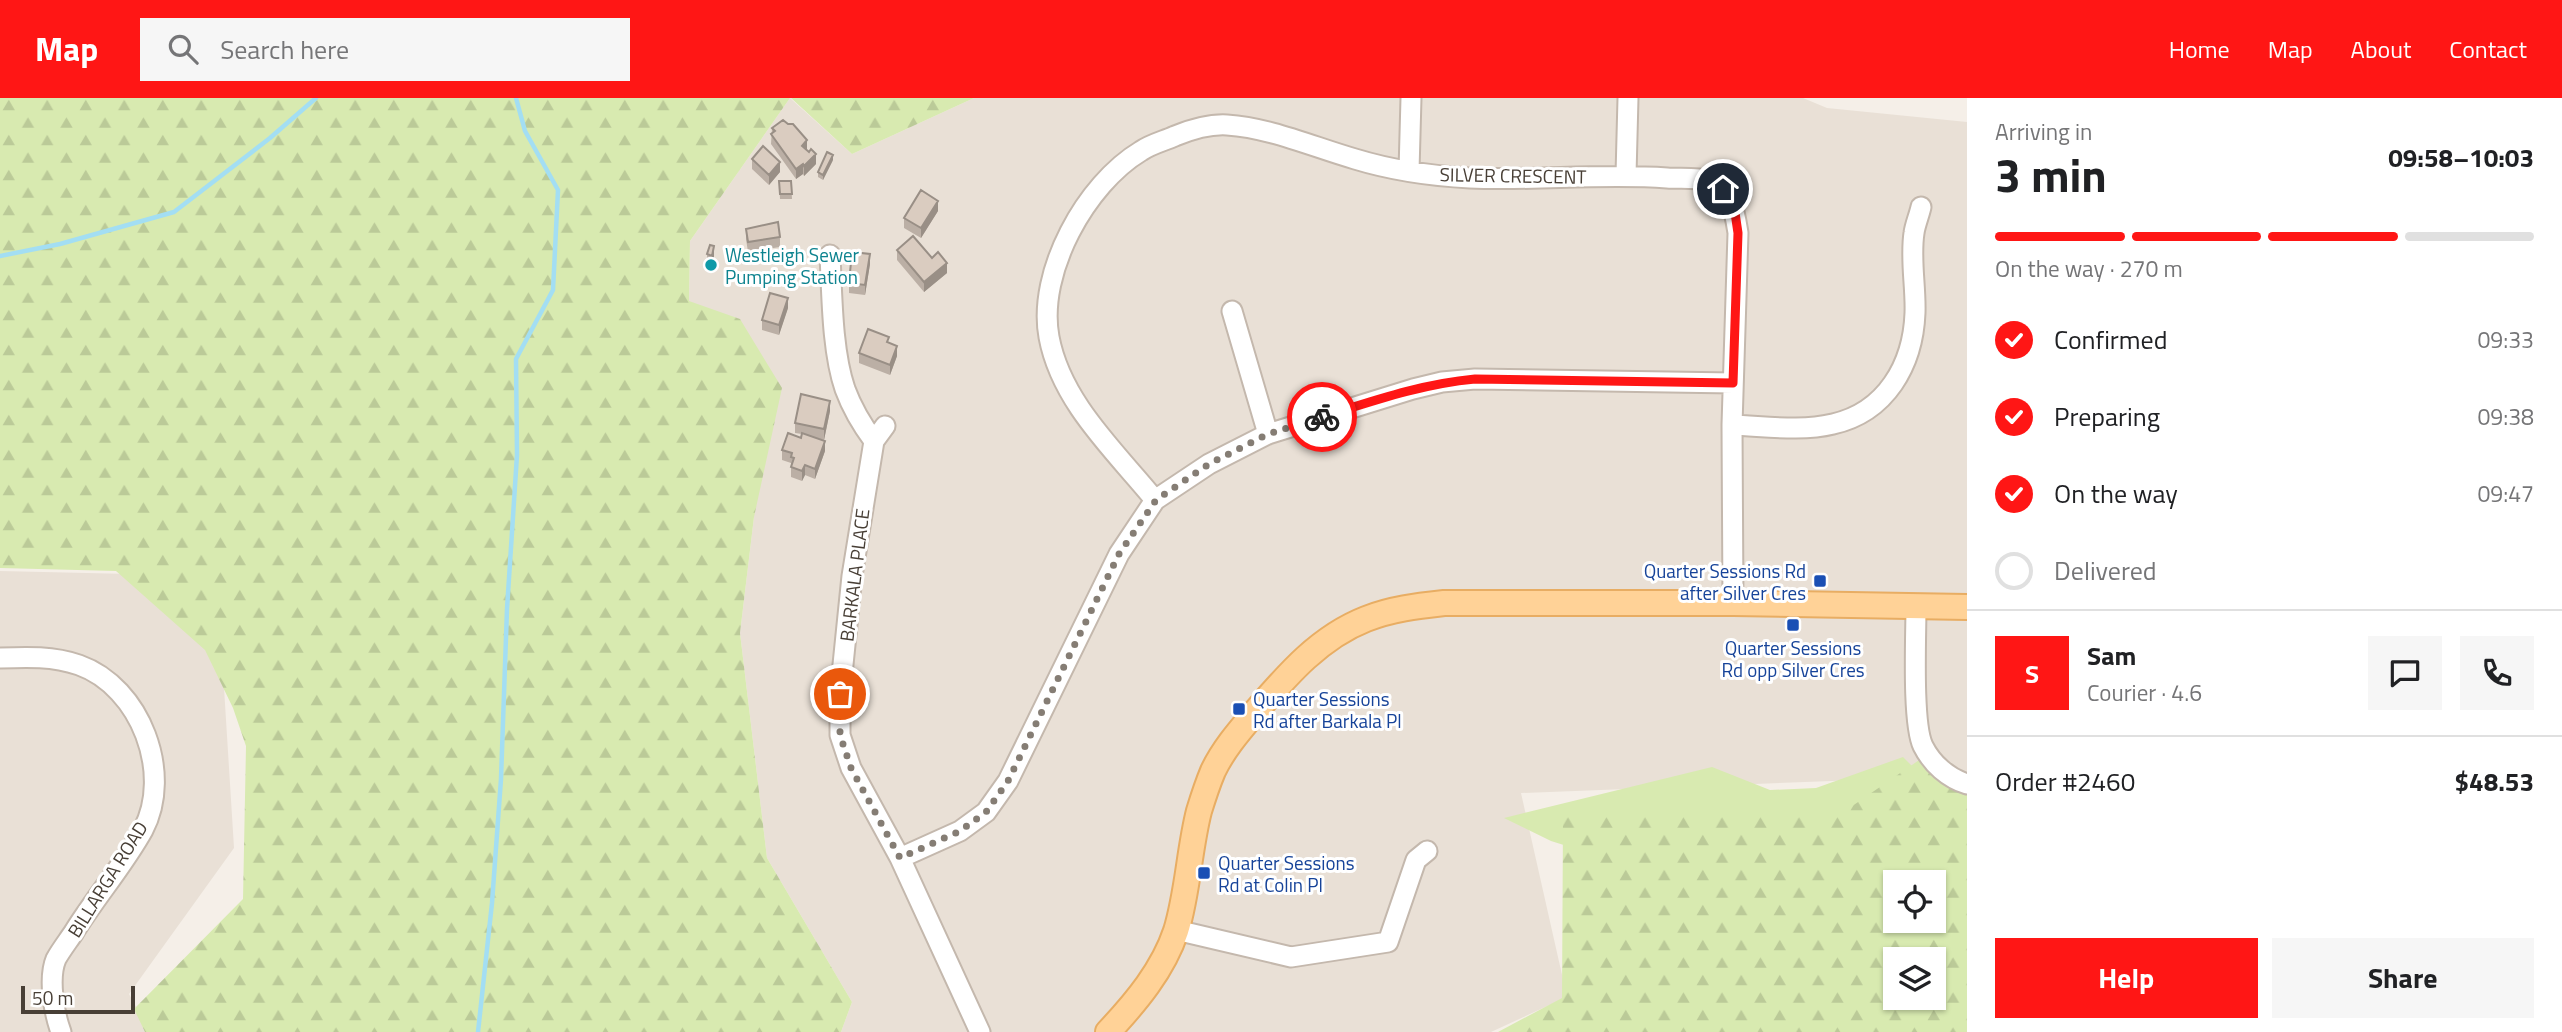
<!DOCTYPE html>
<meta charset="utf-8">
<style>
body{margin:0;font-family:"Titillium Web",sans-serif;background:#f6f6f6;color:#202124;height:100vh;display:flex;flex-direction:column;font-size:26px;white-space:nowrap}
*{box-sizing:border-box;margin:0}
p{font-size:23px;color:#757577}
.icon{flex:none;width:38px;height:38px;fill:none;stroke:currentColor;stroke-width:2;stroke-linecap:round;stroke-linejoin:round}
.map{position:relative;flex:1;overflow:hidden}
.details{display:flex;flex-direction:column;background:#fff;width:595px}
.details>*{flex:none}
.fabs{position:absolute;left:1883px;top:772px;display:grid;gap:14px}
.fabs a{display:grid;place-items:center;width:63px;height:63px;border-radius:0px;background:#fff;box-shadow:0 2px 5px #0004;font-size:35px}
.scale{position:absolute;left:21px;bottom:18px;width:114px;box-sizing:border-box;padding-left:7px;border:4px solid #483f36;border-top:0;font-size:19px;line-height:24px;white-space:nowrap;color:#483f36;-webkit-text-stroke:5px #fff;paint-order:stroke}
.pin{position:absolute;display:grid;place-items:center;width:60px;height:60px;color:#fff;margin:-30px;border:4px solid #fff;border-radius:50%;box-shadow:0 2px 7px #0007}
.courier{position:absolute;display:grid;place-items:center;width:70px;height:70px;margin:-35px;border:5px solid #ff1615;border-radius:50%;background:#fff;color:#222;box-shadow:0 2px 9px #0007}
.head em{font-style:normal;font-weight:700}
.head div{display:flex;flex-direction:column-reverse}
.head{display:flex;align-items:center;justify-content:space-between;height:119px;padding:0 28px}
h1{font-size:46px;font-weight:700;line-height:52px}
.bar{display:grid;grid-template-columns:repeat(4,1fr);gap:10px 7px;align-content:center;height:84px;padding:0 28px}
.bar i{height:9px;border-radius:5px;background:#e0e0e0}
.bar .current{background:#ff1615}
.bar p{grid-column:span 4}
.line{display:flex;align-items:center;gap:18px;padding:0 28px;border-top:2px solid #e0e0e0}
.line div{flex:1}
.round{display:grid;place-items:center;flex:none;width:74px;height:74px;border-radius:0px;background:#f6f6f6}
ol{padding:0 28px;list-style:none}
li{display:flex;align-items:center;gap:21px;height:77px}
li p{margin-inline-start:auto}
li .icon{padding:7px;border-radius:50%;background:#ff1615;color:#fff;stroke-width:4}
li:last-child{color:#757577}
li i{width:38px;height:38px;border:4px solid #e0e0e0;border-radius:50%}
.button{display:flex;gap:14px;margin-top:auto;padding:14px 28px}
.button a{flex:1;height:80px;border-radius:0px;background:#ff1615;color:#fff;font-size:28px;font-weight:700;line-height:80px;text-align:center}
.button a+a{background:#f6f6f6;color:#202124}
header{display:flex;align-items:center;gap:42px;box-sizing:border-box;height:98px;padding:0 35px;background:#ff1615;color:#fff}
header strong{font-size:33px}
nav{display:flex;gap:38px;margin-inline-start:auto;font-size:24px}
.search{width:490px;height:63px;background:#f6f6f6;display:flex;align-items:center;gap:18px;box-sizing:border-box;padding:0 24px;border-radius:0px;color:#757577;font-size:26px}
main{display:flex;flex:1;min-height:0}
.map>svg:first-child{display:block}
.residential{fill:#e9e0d6}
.green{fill:#d8eab0;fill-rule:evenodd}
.forest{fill:url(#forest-firs);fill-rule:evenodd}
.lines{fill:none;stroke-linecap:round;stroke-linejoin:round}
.stream{stroke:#a3def3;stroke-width:4.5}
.minor-casing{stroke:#c4b8ad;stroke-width:23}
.major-casing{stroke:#e8ad63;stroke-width:28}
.minor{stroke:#fff;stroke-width:19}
.major{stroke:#ffd297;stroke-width:24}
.wall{fill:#bbafa5}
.shaded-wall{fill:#998f86}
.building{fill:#daccc0;stroke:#998f86;stroke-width:2}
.done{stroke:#857d74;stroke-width:7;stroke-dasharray:0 12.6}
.route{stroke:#ff1615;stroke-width:9}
.culture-dot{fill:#0f9aa8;stroke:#fff;stroke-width:2.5}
.transit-dot{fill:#1a4fb4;stroke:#fff;stroke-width:2.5}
.labels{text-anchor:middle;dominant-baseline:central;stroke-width:6;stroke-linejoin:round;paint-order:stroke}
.street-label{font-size:19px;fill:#483f36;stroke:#fff}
.culture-label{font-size:19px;fill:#0d838f;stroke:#fff;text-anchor:start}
.transit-label{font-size:19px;fill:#164399;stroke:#fff;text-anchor:start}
</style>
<header>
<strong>Map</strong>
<div class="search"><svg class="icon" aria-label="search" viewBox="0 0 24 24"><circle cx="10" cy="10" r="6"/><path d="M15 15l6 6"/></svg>Search here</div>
<nav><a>Home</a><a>Map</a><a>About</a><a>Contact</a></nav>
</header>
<main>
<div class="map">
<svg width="1967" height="934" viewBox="0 0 1967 934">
<defs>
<pattern id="forest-firs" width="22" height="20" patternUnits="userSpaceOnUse" patternTransform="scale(1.75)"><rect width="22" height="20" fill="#d8eab0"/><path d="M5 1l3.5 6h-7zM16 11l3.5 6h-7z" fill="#bbca98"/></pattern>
</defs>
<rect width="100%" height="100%" fill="#f5efe8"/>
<path class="residential" d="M790 0 852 56 974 0H1803L1827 10 1967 24V696L1859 682 1521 695 1567 899 1491 934H841L852 904 767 760 740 535 754 419 689 204 690 143Z
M0 473 217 478 234 750 129 896 150 934H0Z"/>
<path class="green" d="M1903 659 1945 701 1967 934H1707L1720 796 1551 743 1504 720 1712 669 1770 692 1816 690ZM1895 784H1934V822H1895ZM1895 861H1934V900H1895Z"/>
<path class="forest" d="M0 0H790L690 143 689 203 740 221 782 290 754 419 740 535 767 760 852 904 841 934H145L134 911 243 801 246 648 233 610 205 552 116 473 0 470Z
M791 0H974L852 56Z
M1925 658 1967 691V934H1498L1562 900 1563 719 1845 713ZM1895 784H1934V822H1895ZM1895 861H1934V900H1895Z"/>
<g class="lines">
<path class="stream" d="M0 158 60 146 174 114 270 40 316 0
M478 934 492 805 501 681 507 511 517 357 516 261 553 192 558 92 525 33 516 0"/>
<g class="minor-casing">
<path id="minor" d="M1409 73 1411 0
M1626 77 1628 0
M830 157C832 198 832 253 845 291 852 310 862 327 874 343
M1232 213 1268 336
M1732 327C1764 328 1801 334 1833 326 1886 314 1913 267 1915 215 1916 189 1910 161 1914 135 1915 127 1919 118 1921 109
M885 328 874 343 852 478 840 596V637L851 670 900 760 980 934
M1155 402C1115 353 1061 304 1049 239 1037 174 1086 86 1141 53 1151 46 1164 43 1175 38 1190 32 1211 26 1227 27 1271 30 1313 49 1355 61 1391 72 1432 78 1470 80 1536 83 1601 75 1667 80 1680 81 1697 79 1709 83 1732 90 1735 116 1738 135L1732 327 1733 505
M1916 508C1916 538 1912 625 1923 648 1932 666 1948 680 1967 686
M0 560C27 559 53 558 79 567 141 589 173 676 143 732 123 768 95 800 74 834 68 843 61 852 56 861 48 880 54 915 61 934
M900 760 960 733 986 714 1008 683 1119 456 1155 402 1209 366 1268 336 1413 291 1442 284 1475 281 1733 285
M1176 832 1291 859 1388 844 1416 762 1427 753"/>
</g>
<g class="major-casing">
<path id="major" d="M1108 934C1136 904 1163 872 1176 833 1188 794 1189 752 1199 713 1203 700 1208 685 1213 673 1224 650 1241 631 1257 612 1288 576 1320 539 1366 521 1391 511 1417 508 1444 505H1733L1967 509"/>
</g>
<use href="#minor" class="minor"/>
<use href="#major" class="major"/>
</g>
<path class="wall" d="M772 30 807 52 816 66 804 78 803 76 796 81 771 46Z
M752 61 780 74 769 87 752 71Z
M833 62 823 82 818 79V74Z
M779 83H791L792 101H780Z
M938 113 921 140 904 130V120Z
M746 131 780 139V149L748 154 746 141Z
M714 148V163L712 173 707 171V156Z
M897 152 932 160 947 175 924 194 897 162Z
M870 166 865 197 849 195V185Z
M788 210 779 237 762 232V222Z
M889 245 897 258 890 277 859 265V255Z
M830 313 824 342 813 339 825 353 815 381 805 377 802 383 791 379V365L782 362V352L801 340 802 336 795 335V325Z"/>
<path class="shaded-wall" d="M807 42V52L802 58V48Z
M816 56V66L804 78V68Z
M833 57V62L823 82V77Z
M780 64V74L769 87V77Z
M803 66V76L796 81V71Z
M938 103V113L921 140V130Z
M714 148V163L712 173V158Z
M870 156V166L865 197V187Z
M947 165V175L924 194V184Z
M788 200V210L779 237V227Z
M897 248V258L890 277V267Z
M830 303V313L824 342V331Z
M825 343V353L815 381V371Z
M805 367V377L802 383V373Z"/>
<path class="building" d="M783 22 788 26H793L807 42 802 48 809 54 811 51 816 56 804 68 803 66 796 71 771 36 775 33 772 30Z
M763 48 780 64 769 77 752 61Z
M827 54 833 57 823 77 818 74Z
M779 83H791L792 96H780Z
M921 92 938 103 921 130 904 120Z
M778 124 780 139 748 144 746 131Z
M913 138 932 160 938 154 947 165 924 184 897 152Z
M710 147 714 148 712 158 707 156Z
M852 154 870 156 865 187 849 185Z
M770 195 788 200 779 227 762 222Z
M868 231 889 239 887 244 897 248 890 267 859 255Z
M801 296 830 303 824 331 795 325Z
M788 335 801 340 802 335 825 343 815 371 805 367 802 373 791 369 794 360 791 359 792 355 782 352Z"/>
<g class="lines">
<path class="done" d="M840 596V637L851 670 900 760 960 733 986 714 1008 683 1119 456 1156 402 1209 366 1268 336 1322 319"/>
<path class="route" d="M1322 319C1373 303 1421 286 1475 281L1733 285 1738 135 1734 108 1723 91"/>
</g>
<circle class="culture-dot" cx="711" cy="167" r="7"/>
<g class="transit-dot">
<rect x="1813" y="476" width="14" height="14" rx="3.5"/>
<rect x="1786" y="520" width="14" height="14" rx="3.5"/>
<rect x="1232" y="604" width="14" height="14" rx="3.5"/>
<rect x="1197" y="768" width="14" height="14" rx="3.5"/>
</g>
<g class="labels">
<g class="street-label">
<text transform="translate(1513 77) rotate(1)">SILVER CRESCENT</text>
<text transform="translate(854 477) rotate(-83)">BARKALA PLACE</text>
<text transform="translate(107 781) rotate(-58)">BILLARGA ROAD</text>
</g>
<g class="culture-label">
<text x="725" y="156">Westleigh Sewer<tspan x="725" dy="22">Pumping Station</tspan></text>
</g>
<g class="transit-label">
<text x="1806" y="472" text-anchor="end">Quarter Sessions Rd<tspan x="1806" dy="22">after Silver Cres</tspan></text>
<text x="1793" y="549" text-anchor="middle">Quarter Sessions<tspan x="1793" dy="22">Rd opp Silver Cres</tspan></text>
<text x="1253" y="600">Quarter Sessions<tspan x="1253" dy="22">Rd after Barkala Pl</tspan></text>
<text x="1218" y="764">Quarter Sessions<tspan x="1218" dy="22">Rd at Colin Pl</tspan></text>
</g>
</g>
</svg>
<div class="fabs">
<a><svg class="icon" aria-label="locate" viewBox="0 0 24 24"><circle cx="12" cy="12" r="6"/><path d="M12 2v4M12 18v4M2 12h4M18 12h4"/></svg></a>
<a><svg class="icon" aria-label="layers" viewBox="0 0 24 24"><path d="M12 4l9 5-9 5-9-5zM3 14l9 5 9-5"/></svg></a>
</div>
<div class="scale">50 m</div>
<div class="pin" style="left:840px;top:596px;background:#ea580c"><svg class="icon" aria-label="bag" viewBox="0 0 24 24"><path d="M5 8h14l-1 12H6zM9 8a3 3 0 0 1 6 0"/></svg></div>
<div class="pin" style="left:1723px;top:91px;background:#1f2937"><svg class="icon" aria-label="home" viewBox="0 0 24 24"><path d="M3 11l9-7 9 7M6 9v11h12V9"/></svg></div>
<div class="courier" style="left:1322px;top:319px"><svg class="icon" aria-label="bike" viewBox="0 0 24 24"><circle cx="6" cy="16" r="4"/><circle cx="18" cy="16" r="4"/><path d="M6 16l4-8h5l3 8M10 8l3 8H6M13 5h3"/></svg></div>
</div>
<section class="details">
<div class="head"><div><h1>3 min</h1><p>Arriving in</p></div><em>09:58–10:03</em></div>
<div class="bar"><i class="current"></i><i class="current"></i><i class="current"></i><i></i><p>On the way · 270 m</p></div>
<ol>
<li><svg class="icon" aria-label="check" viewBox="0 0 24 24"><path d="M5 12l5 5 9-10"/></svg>Confirmed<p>09:33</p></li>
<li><svg class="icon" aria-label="check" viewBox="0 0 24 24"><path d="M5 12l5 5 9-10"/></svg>Preparing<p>09:38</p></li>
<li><svg class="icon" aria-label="check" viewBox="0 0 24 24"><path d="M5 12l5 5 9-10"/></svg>On the way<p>09:47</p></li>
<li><i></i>Delivered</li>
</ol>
<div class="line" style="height:126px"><b class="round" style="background:#ff1615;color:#fff">S</b><div><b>Sam</b><p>Courier · 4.6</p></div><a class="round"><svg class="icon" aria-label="chat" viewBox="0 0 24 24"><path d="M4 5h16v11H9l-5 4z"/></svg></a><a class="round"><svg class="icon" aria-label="phone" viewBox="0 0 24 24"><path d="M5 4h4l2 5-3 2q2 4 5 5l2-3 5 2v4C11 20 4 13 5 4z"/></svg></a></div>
<div class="line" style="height:91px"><div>Order #2460</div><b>$48.53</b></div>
<div class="button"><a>Help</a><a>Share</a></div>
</section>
</main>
